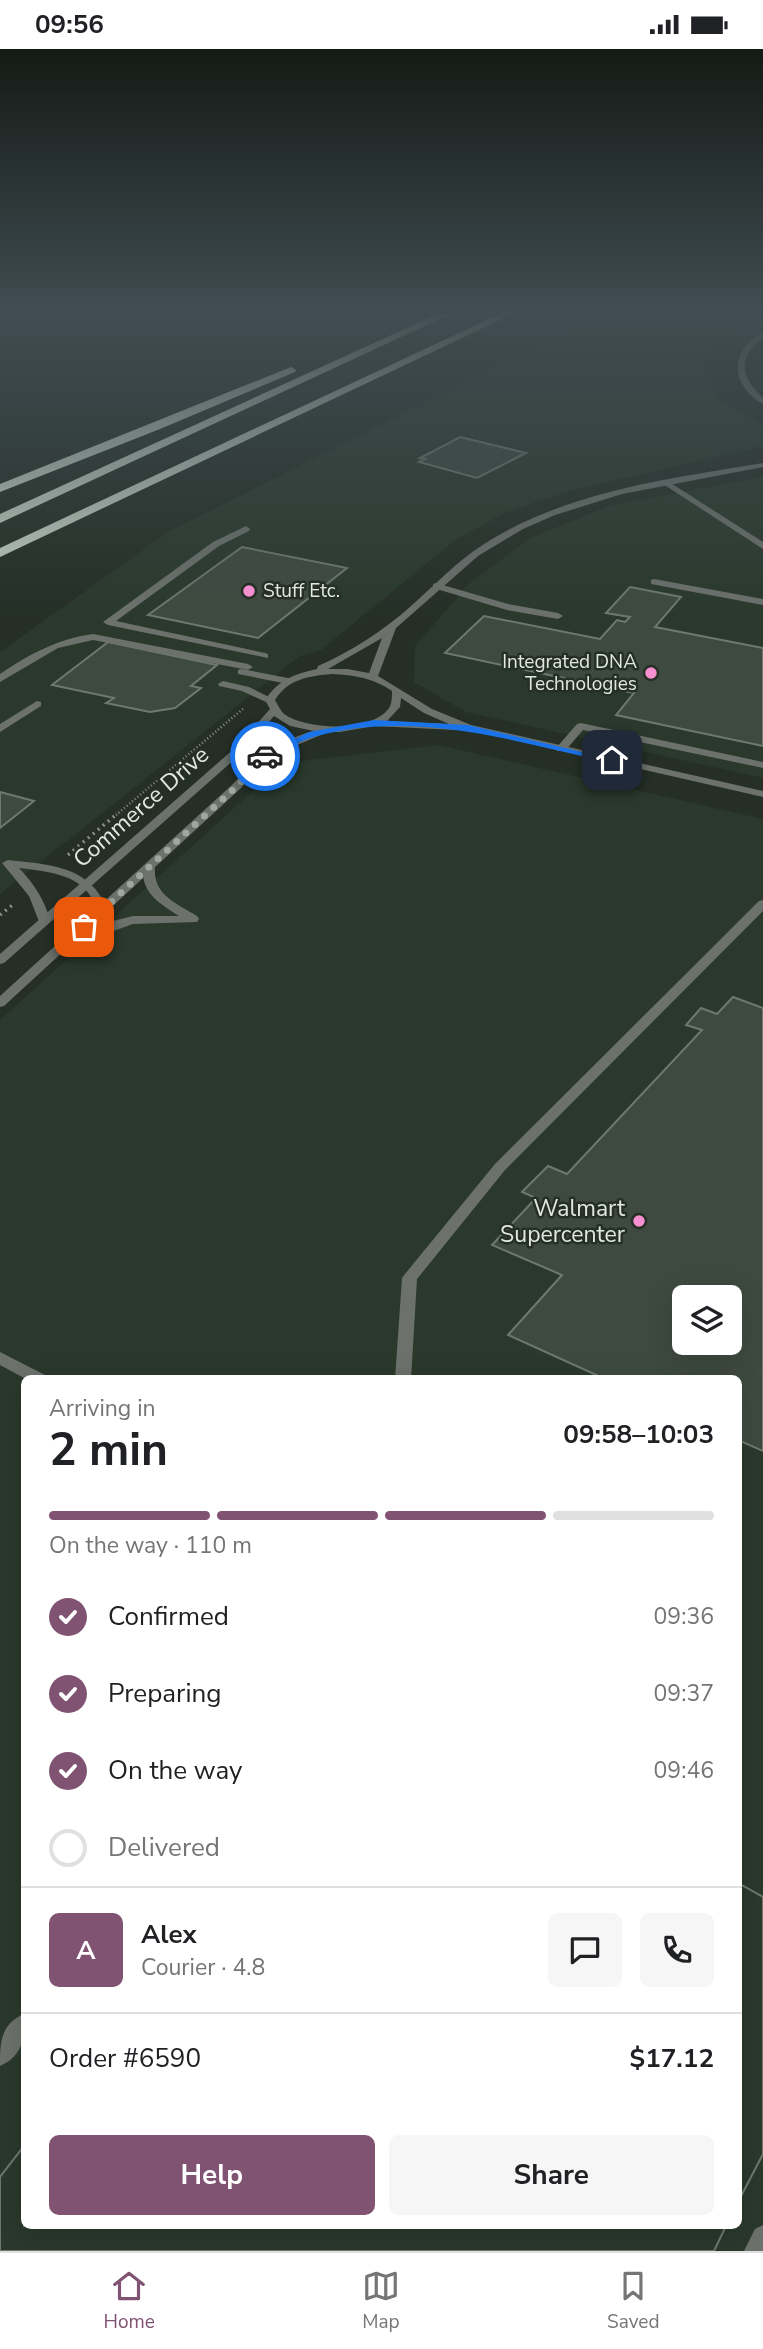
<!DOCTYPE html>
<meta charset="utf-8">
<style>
body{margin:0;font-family:"Nunito Sans",sans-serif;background:#f6f6f6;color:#202124;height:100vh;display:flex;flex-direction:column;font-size:26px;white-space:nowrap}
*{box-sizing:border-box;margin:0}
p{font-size:23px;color:#757577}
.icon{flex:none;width:38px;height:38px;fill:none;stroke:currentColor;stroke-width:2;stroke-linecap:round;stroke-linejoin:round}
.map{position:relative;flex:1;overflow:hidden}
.drawer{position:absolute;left:21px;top:1326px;width:721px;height:854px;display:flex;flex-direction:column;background:#fff;border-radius:10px;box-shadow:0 7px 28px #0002}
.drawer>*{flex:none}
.buttons{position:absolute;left:672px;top:1236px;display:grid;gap:14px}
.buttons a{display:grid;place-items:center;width:70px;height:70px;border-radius:10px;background:#fff;box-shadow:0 7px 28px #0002;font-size:35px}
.pin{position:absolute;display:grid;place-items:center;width:60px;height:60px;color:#fff;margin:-30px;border-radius:14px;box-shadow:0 4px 10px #0006}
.courier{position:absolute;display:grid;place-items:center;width:70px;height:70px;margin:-35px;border:5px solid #1a73e8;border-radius:50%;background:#fff;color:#222;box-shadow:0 2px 9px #0007}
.summary em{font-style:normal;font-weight:700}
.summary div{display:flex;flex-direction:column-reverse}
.summary{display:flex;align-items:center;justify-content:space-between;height:119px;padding:0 28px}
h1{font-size:46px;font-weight:700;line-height:52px}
.bar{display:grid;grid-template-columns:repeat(4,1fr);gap:10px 7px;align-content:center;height:84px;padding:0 28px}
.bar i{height:9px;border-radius:5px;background:#e0e0e0}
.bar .current{background:#805372}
.bar p{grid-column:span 4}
.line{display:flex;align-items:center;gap:18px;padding:0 28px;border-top:2px solid #e0e0e0}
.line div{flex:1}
.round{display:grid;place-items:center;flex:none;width:74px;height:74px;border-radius:10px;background:#f6f6f6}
ol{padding:0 28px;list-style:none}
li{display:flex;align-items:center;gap:21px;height:77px}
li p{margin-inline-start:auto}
li .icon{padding:7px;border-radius:50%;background:#805372;color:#fff;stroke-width:4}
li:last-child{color:#757577}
li i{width:38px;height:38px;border:4px solid #e0e0e0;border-radius:50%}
.button{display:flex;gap:14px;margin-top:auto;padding:14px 28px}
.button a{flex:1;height:80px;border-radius:10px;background:#805372;color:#fff;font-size:28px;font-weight:700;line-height:80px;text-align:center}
.button a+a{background:#f6f6f6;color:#202124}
.status{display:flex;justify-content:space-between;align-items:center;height:49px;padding:0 35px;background:#fff;direction:ltr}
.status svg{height:19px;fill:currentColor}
.dock{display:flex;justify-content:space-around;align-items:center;height:98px;border-top:2px solid #e0e0e0;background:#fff;font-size:19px;color:#757577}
.dock a{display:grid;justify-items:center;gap:4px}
.dock .current{color:#805372}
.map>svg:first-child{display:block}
.built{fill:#2a392c;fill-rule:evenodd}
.building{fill:#3e493f;stroke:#6d796e;stroke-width:2;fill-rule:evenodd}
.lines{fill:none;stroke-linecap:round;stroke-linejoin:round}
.path-far1{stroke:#889089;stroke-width:2.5;stroke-dasharray:1 2.5;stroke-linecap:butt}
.path{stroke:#889089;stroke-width:3.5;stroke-dasharray:2 4.5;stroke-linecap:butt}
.service{fill:#6c716c;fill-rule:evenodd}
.minor{fill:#6c716c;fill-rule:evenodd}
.motorway{fill:#c4d1c5;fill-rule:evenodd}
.route{fill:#1a73e8}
.done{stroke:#9fa7a0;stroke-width:7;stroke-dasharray:0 12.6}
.poi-dot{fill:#f690d1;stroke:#252f26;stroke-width:2.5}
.labels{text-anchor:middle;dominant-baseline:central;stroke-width:5;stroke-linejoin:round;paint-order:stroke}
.far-poi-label{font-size:19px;fill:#e1e8e2;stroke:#252f26;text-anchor:start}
.street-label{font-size:23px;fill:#e1e8e2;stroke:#252f26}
.poi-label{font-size:23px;fill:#e1e8e2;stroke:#252f26;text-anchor:end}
</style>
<div class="status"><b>09:56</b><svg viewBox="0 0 49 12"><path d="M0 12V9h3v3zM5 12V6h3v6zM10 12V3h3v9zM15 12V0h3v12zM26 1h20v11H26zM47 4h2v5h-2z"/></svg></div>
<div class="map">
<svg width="763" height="2202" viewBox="0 0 763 2202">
<rect width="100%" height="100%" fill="#252f26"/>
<path class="built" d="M608 262H763V270L733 282 706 307 705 330 721 352 763 376V397L572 441 504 464 454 492 321 601 300 607 0 845V603L168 483Z
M763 428V729L466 663 414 633 415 597 471 533 532 488 612 456Z
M438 696 763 770V2202H0V971L284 714ZM684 1248H730V1293H684ZM24 1330H738V2177H24Z"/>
<path class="building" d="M460 388 526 404 477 429 419 413 425 410 420 409Z
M242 498 347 519 258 589 148 566Z
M630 538 681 548 655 578 763 599V697L616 666 634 644 445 604 484 567 600 590 617 571 625 573 630 568 606 564Z
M108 593 217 616 191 637 201 639 175 659 150 663 106 654 114 649 52 636Z
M0 743 34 752 0 779Z
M733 948 763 959V1402L738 1391V1330H605L508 1286 562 1226 492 1196 536 1149 522 1143 548 1117 567 1125 702 981 686 976 701 959 717 965ZM684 1248H730V1293H684Z
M738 1834 763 1848V2105L738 2153Z
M738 1834 763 1848V2105L738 2153Z
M24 2097V2177H726L714 2202H0V2128Z
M24 2097V2177H726L714 2202H0V2128Z"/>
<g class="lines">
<path class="path-far1" d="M116 766 244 659"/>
<path class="path" d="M68 806 118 764
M0 866 15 854"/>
<path class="service" d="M666 431 763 493V500L663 435V431Z
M246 477 250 480 249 482 219 497 116 572 265 604 268 605V609L108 576 103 573 213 493Z
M654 530 763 550V556L651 535V531Z
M436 534 508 555 558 564 563 567 558 570 507 561 433 539V535Z
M93 585 248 615 253 618 248 621 93 591 58 599 0 633V625C30 605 57 590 93 585Z
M241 620 288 629 293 632 288 635 238 625V621Z
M223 632 249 638 275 651 266 653 242 642 219 637 218 635Z
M37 652 41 653V657L0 683V675Z
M581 674 763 713V719L583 681 565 702H557V698L577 675Z
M8 811C51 816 89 816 108 861L106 864H98C95 859 94 853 91 848 77 824 43 822 19 819 34 835 45 851 50 872L44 876 40 875 29 847 2 814Z
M149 816 155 819C153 846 177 855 197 867L199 870 197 873 133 875 69 898H61L59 895 61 892 109 873 133 867H179C160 855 141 844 143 819Z
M763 851V862L505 1121 417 1230 411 1330H395L402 1229 405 1225 495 1115 759 852Z
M0 1303 45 1326 47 1330H26L0 1316Z
M24 1965C26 1987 23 2007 0 2017 0 1995 0 1975 24 1965Z
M763 2176V2202H744L755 2180Z"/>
<path class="minor" d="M763 283V288C737 309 740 327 763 349V355C730 337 729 301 763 283Z
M763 414V418L622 445 555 466 523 480 478 507 396 579 378 627 432 660 471 676 763 742V748L461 679 456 681 374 677 340 683H328L278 704 259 719 241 739 4 957 0 958V947L233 735C256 709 280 691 314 682L290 677 274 667 244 702 4 914 0 915V905L236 698 270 660 265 651C278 631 294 625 317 620L318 617C352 602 383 582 411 557 435 536 457 512 484 495 567 442 668 430 763 414ZM382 589 369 624 347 620H328ZM332 625C355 626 373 629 392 642 392 647 392 655 389 659 372 684 306 681 284 665 280 661 278 656 275 651 288 630 309 627 332 625ZM401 649 424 664 449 675 387 672 400 658Z"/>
<path class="motorway" d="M444 262H457L0 474V465Z
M506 262H519L0 508V499Z
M291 318 296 321 295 323 160 380 0 443V435Z"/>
</g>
<linearGradient id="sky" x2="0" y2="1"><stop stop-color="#141a15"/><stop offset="0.46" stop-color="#404d52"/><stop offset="1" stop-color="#404d52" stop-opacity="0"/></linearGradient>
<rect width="763" height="570" fill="url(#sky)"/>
<path class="route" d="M374 671 468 676 616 711 612 714C515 692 415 661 317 687 300 691 284 702 268 709L261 707 309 683Z"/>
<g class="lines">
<path class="done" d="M84 878 237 737 265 707"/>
</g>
<g class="poi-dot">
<circle cx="249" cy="542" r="7"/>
<circle cx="651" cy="624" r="7"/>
<circle cx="639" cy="1172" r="7"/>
</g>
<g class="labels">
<g class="far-poi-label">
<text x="263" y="542">Stuff Etc.</text>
<text x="637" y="613" text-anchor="end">Integrated DNA<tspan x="637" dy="22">Technologies</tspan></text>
</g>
<g class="street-label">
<text transform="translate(141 758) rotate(-41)">Commerce Drive</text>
</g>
<g class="poi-label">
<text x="625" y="1159">Walmart<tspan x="625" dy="26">Supercenter</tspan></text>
</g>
</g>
</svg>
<div class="buttons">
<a><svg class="icon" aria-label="layers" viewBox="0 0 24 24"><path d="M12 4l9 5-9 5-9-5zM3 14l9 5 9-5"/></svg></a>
</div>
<div class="pin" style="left:84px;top:878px;background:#ea580c"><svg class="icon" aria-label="bag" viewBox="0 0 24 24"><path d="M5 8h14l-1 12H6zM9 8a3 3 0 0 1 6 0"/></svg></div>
<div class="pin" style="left:612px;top:711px;background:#1f2937"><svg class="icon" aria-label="home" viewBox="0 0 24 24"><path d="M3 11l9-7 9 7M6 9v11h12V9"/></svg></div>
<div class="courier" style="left:265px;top:707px"><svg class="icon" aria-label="car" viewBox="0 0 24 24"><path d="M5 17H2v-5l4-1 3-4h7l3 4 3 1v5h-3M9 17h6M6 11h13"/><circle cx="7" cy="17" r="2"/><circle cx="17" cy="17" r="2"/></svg></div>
<section class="drawer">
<div class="summary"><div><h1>2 min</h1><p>Arriving in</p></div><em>09:58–10:03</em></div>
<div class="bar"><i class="current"></i><i class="current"></i><i class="current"></i><i></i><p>On the way · 110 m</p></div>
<ol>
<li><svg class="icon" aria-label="check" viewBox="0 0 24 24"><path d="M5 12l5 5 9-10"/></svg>Confirmed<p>09:36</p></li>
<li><svg class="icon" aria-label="check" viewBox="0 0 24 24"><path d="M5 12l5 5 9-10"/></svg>Preparing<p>09:37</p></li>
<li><svg class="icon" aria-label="check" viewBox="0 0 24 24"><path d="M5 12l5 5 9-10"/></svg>On the way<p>09:46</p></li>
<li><i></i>Delivered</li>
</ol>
<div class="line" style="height:126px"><b class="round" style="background:#805372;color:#fff">A</b><div><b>Alex</b><p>Courier · 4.8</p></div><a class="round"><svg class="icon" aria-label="chat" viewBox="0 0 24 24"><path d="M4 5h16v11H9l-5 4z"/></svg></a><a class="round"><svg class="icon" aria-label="phone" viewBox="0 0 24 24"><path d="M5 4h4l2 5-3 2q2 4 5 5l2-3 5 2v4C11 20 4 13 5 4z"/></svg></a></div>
<div class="line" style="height:91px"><div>Order #6590</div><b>$17.12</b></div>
<div class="button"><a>Help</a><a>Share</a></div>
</section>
</div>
<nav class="dock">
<a class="current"><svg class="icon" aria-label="home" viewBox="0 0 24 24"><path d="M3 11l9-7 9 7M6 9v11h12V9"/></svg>Home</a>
<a><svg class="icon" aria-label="map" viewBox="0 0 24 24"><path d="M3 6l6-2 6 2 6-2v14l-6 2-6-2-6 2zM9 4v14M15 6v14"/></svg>Map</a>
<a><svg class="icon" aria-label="saved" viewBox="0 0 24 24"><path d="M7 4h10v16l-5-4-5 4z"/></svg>Saved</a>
</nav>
